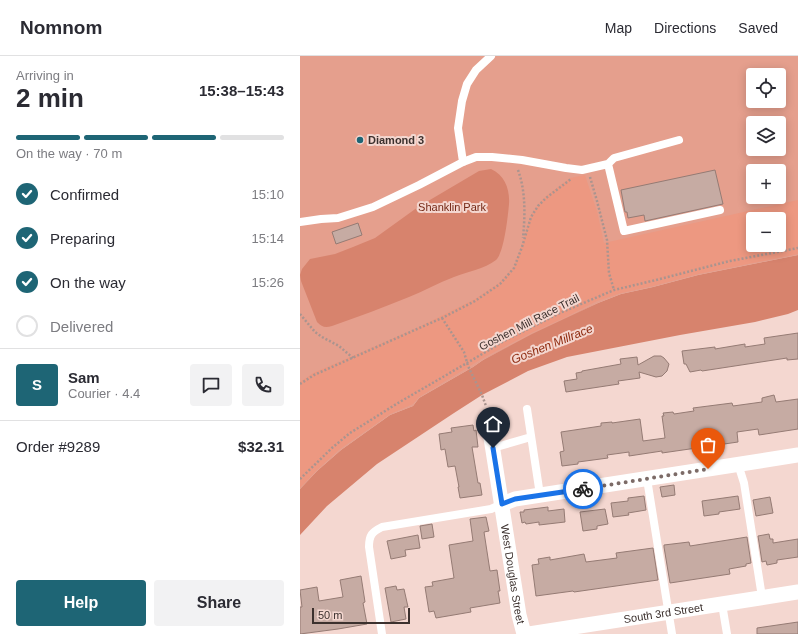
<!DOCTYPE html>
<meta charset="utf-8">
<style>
body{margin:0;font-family:Arial,sans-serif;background:#f2f2f3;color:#2b2b33;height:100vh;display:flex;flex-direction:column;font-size:15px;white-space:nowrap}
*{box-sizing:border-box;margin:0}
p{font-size:13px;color:#7c7c81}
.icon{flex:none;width:22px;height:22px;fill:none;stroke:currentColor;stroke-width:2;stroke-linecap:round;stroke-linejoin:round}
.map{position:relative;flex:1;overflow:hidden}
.panel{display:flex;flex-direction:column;background:#fff;width:300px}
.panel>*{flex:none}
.controls{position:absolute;left:446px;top:12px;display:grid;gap:8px}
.controls a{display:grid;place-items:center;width:40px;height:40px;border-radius:4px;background:#fff;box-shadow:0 2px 10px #0003;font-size:20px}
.scale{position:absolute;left:12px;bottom:10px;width:98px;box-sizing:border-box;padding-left:4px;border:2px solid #3c312e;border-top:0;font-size:11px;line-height:14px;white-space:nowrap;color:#3c312e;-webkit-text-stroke:3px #f4d7d0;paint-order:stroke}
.pin{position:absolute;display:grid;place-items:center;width:34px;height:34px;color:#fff;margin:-41px -17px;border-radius:50% 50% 50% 0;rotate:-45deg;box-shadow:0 0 4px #0007}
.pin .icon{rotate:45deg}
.courier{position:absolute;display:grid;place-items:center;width:40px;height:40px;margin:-20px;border:3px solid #1a73e8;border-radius:50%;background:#fff;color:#222;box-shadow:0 1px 5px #0007}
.summary em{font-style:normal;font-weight:800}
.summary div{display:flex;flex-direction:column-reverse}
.summary{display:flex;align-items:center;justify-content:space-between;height:68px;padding:0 16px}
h1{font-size:26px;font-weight:800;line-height:30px}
.bar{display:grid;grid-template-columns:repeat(4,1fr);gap:6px 4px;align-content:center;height:48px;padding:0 16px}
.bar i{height:5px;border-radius:3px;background:#e1e1e2}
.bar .selected{background:#1e6575}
.bar p{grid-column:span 4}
.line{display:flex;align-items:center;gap:10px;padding:0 16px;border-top:1px solid #e1e1e2}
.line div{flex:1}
.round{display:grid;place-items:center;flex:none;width:42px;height:42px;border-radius:4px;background:#f2f2f3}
ol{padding:0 16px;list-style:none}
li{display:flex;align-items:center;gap:12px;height:44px}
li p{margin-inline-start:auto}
li .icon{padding:4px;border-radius:50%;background:#1e6575;color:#fff;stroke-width:4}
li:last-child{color:#7c7c81}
li i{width:22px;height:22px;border:2px solid #e1e1e2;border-radius:50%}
.primary-button{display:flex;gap:8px;margin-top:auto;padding:8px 16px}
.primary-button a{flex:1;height:46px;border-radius:4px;background:#1e6575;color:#fff;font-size:16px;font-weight:800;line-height:46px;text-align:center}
.primary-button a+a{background:#f2f2f3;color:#2b2b33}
header{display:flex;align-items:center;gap:24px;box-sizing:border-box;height:56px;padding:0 20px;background:#fff;border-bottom:1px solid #e1e1e2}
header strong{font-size:19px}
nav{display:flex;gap:22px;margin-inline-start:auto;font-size:14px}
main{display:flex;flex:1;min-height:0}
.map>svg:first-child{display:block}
.green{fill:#e59f8d;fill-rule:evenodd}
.forest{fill:#ed9881;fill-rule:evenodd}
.water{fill:#d7836d}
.building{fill:#c6aba3;stroke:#957b74}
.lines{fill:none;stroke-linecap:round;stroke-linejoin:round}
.path{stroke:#aa948f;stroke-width:2.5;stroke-dasharray:2 2;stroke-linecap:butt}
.service{stroke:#fff;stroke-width:8}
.minor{stroke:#fff;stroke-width:15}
.done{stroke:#7c6b67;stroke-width:4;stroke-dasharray:0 7.2}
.route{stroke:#1a73e8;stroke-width:5}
.poi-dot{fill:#1e6575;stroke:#f4d7d0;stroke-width:1.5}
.labels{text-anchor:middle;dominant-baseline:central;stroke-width:4;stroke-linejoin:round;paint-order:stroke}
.poi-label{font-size:11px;font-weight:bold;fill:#3c312e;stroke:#f4d7d0;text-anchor:start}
.park-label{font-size:11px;fill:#742815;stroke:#f4d7d0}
.street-label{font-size:11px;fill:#3c312e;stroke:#f4d7d0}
.water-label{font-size:12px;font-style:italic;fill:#8e2a0f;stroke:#f4d7d0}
</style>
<header>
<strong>Nomnom</strong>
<nav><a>Map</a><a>Directions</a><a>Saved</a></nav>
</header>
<main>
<section class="panel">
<div class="summary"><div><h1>2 min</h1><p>Arriving in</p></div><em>15:38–15:43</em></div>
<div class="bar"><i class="selected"></i><i class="selected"></i><i class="selected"></i><i></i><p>On the way · 70 m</p></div>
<ol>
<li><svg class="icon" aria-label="check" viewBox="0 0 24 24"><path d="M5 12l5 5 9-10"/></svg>Confirmed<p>15:10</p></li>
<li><svg class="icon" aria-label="check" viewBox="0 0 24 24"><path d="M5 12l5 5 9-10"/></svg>Preparing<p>15:14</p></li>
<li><svg class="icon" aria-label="check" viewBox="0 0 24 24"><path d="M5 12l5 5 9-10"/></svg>On the way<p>15:26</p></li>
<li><i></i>Delivered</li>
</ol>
<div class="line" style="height:72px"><b class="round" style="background:#1e6575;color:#fff">S</b><div><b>Sam</b><p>Courier · 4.4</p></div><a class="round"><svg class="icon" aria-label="chat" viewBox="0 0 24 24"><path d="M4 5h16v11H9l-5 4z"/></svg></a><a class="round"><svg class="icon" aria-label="phone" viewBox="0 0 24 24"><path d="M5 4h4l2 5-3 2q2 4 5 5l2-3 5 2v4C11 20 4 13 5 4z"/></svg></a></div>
<div class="line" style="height:52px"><div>Order #9289</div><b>$32.31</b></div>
<div class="primary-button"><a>Help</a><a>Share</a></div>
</section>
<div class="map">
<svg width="498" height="578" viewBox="0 0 498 578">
<rect width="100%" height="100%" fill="#f4d7d0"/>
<path class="green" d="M0 0H498V199L398 219 353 231 321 238 298 247 183 304 173 311 119 342 113 350 90 359 41 394 17 415 0 433ZM453 19H479V45H453ZM453 67H479V93H453ZM453 115H479V141H453ZM453 163H479V189H453Z"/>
<path class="forest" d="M285 119 297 155 304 187 498 144V198L398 218 353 230 321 237 297 245 266 261 231 277 183 302 119 341 113 348 90 358 40 393 17 414 0 432V326L13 317 117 272 175 243 199 227 214 211 222 189 231 159 238 149 246 140 270 122ZM453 163H479V189H453Z"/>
<path class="water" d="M191 113C205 119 210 134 209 148 208 160 204 197 196 204 185 213 166 216 154 221 138 227 124 235 109 241 84 251 58 261 32 270 25 272 22 271 17 266L1 225 0 219 2 213 10 203 35 198 53 191 75 182 118 151 179 115Z
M498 199V254L488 258 455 266 380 279 267 301 228 315 182 339 154 357 77 408 27 450 0 479V433L17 415 41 394 90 359 113 350 119 342 173 311 183 304 232 278 266 262 298 247 321 238 353 231 398 219Z"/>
<path class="building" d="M415 114 423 148 345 165 344 159 328 162 327 156H325L321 134Z
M58 167 62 179 36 188 32 176Z
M498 277V303L487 304V302L402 315 401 314 390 316 386 308H384L382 295 415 291V293L445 288V291L465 288 464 282Z
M354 300H361L364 302 369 308 367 315 362 320 356 321 339 316 340 322 318 325 319 328 266 336 264 325 277 323 276 317 282 316V315L321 308 320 303 337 301 338 309Z
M474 339 476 346 498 343V373L459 379 458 373 437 376 438 386 362 397V395L329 400V396L307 399 308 402 278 406V408L262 410 260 396 264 395 261 376 301 370V367L312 366V367L340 363 343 385 365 382 362 360H364L363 357 373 356 374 358 394 355 393 352 432 347 433 350 462 346V342Z
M173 369 174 375 176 374 178 391H172L178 427H180L182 439 160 442 158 431H159L155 410 148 411 145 393 141 394 139 378 152 376 151 372Z
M374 429 375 439 362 441 360 431Z
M344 440 346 454 328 457 329 459 313 461 311 447 328 445V442Z
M438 440 440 453 419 456V458L404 460 402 445Z
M470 441 473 457 456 460 453 444Z
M248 451V455L264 453 265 466 239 469V466L226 468 225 466 222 467 220 456H224V454Z
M305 453 308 468 297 470V473L283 475 280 456Z
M186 461 189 475 184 476 190 515 197 514 200 535H198L200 547 170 552 171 556 136 562 134 555 129 556 125 531 133 530 132 526 154 522 149 489 173 485 170 463Z
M132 468 134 481 122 483 120 470Z
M469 478 470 483H473V487L498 483V501L477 504V507L467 509 466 505 462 506 458 480Z
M118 479 120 492 105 494 106 500 91 503 87 485Z
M447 481 451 507 446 508V510L429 513 430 518 370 527 364 491V489L389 486 390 490Z
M353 492 358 524 274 536 273 535 236 540 232 509 239 508 238 503 250 501V504L284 498 286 506 317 502 316 497Z
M61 520 65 546 63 547 67 568 38 573 0 578V551H2L0 534 17 531 19 545 43 541 40 524Z
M96 530 97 534 104 533 108 551H104L106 563 91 566 85 532Z
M498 566V578H457V572Z"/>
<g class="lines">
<path class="path" d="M218 114C226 136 225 160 223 182
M290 121 297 145 307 184 309 217 314 234
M0 258 15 276 22 281 39 290 53 302
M142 262 164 296 168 310 182 339 186 350
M0 328 14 319 117 273 142 262 175 245 200 228 214 212 222 191 231 161 238 150 246 142 271 123
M0 423 33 391 50 377 98 347 167 307 204 285 260 257 314 234 356 224 430 205 498 192"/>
<path class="service" d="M163 106 158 72 162 45 167 28 176 14 191 0
M308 108 324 175 420 154
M0 166 21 163 38 162 73 151 119 129 163 106 176 101H192L222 104 266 112 282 114 308 108 314 102 379 84
M227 353 240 439
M193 392 231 381
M438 408 444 427 462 541
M347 423 372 578
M422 548 427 578
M82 578 69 491C69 479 72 476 82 471L191 453 202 448"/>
<g class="minor">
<path id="s1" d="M188 363 219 559 224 578"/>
<path d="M202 448 215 443 498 399"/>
<path id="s2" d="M229 578 498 536"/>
</g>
</g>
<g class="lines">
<path class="done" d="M283 433 408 413"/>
<path class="route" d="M193 392 202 448 215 443 283 433"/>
</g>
<circle class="poi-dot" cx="60" cy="84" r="4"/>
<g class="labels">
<g class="poi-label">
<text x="68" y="84">Diamond 3</text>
</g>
<g class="park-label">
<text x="152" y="151">Shanklin Park</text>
</g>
<g class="street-label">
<text transform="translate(229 266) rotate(-27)">Goshen Mill Race Trail</text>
<text stroke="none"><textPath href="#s1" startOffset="157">West Douglas Street</textPath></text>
<text stroke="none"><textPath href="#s2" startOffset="136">South 3rd Street</textPath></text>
</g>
<g class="water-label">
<text transform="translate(252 288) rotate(-22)">Goshen Millrace</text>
</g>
</g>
</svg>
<div class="controls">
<a><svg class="icon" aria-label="locate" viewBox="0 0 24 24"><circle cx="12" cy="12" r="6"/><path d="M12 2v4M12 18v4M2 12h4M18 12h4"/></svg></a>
<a><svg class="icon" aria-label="layers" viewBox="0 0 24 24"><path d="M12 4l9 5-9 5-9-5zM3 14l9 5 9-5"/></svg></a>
<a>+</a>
<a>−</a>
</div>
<div class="scale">50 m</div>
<div class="pin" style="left:408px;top:413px;background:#ea580c"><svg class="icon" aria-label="bag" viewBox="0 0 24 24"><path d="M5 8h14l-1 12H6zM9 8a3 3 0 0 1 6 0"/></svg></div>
<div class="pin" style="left:193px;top:392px;background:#1f2937"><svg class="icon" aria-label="home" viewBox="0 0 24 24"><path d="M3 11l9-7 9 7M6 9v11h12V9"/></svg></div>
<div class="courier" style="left:283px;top:433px"><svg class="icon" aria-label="bike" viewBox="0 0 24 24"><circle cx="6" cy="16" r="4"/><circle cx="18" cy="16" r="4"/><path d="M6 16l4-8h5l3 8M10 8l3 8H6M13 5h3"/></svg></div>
</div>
</main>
